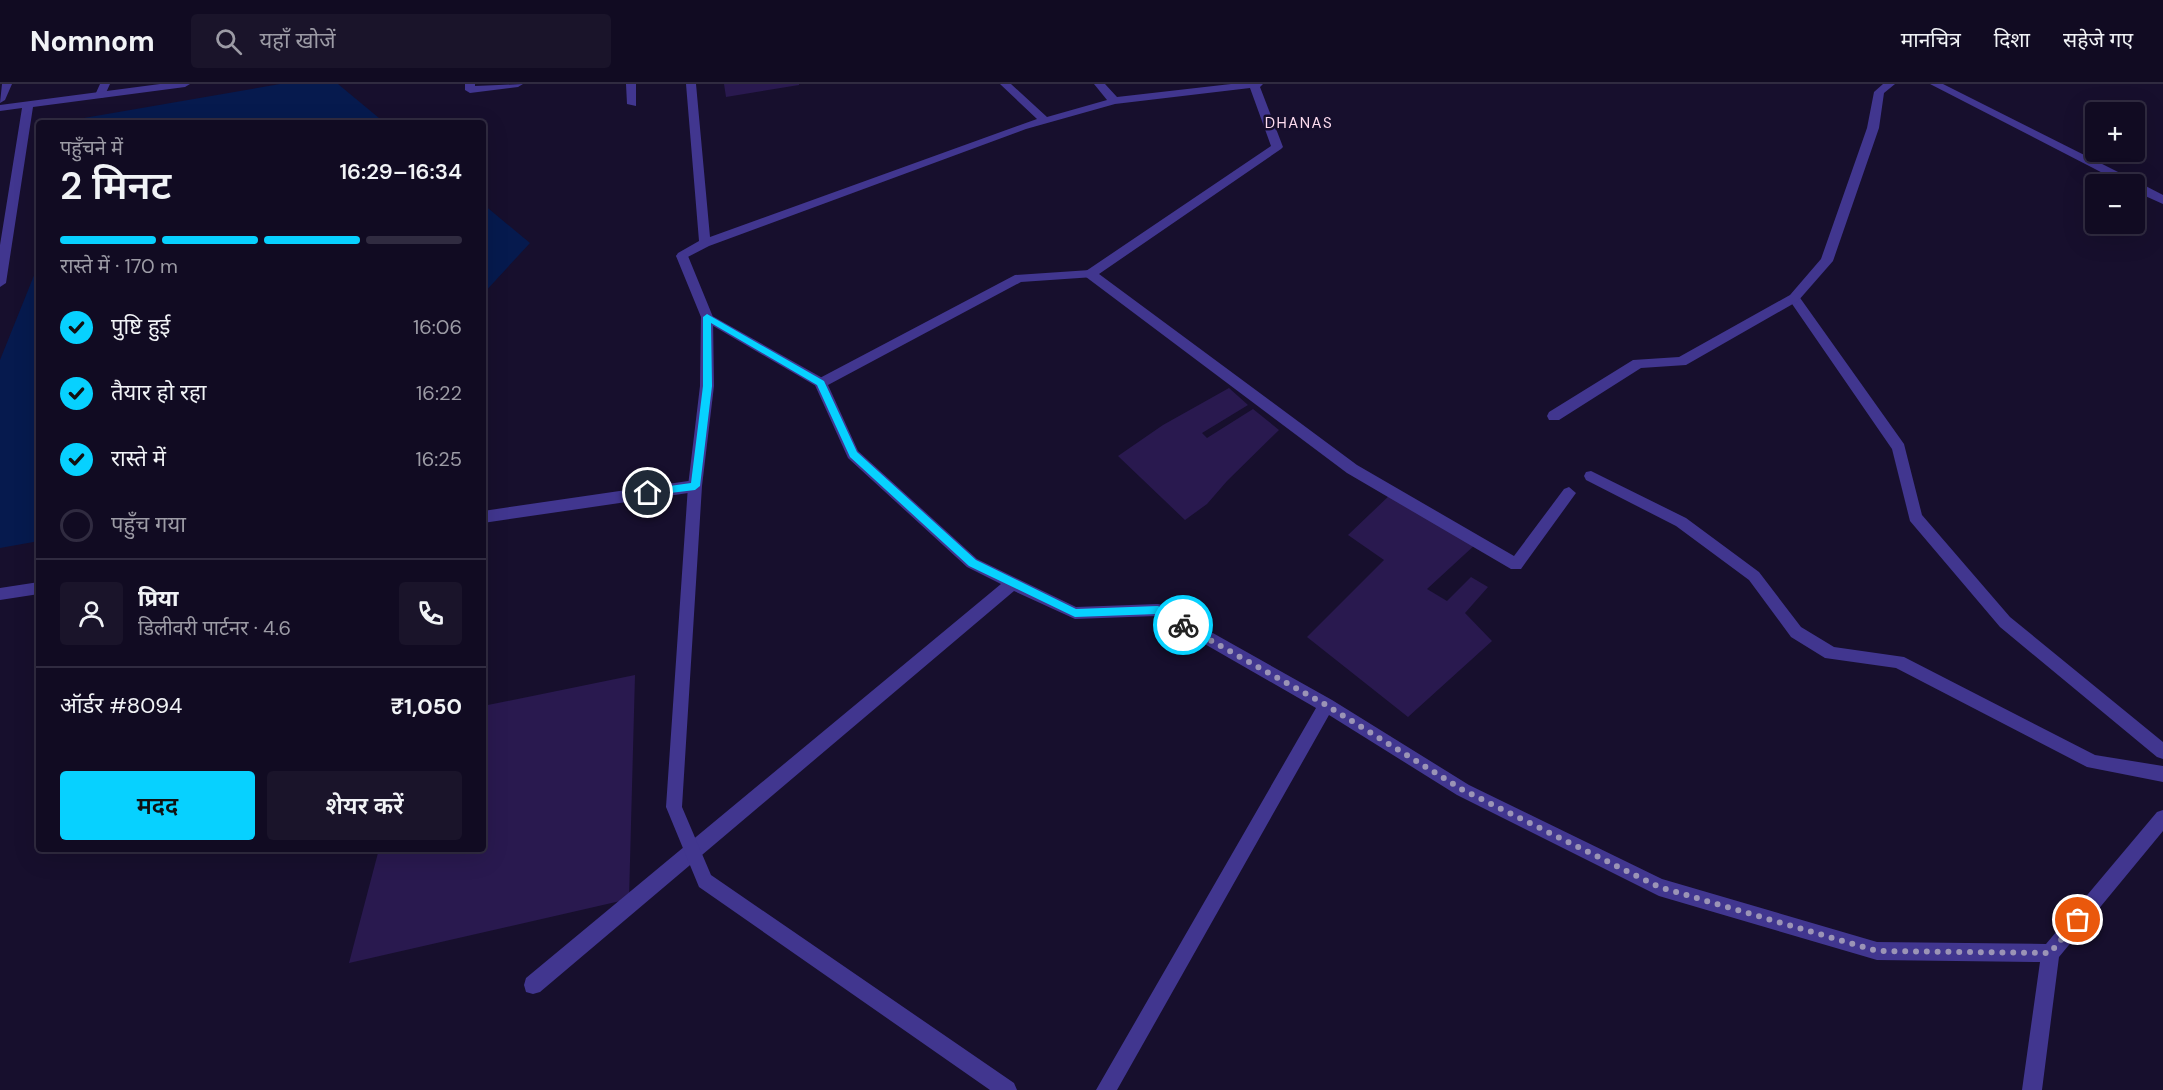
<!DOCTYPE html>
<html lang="hi">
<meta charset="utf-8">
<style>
body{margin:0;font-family:"DM Sans","Noto Sans Devanagari",sans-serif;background:#1a142a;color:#f1f3f6;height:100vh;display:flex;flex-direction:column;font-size:22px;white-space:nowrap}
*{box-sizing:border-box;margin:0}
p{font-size:20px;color:#9c9ba5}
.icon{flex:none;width:33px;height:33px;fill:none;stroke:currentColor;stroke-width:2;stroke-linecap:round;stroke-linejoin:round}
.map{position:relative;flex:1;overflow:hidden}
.drawer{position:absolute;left:36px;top:36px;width:450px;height:732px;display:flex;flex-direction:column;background:#110b22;border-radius:6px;box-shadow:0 6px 24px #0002,0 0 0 2px #302b40}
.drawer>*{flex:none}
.tools{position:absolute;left:2085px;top:18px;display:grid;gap:12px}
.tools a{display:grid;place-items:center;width:60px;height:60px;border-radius:6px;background:#110b22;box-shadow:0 6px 24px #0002,0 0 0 2px #302b40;font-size:30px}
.pin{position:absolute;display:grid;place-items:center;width:51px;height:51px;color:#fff;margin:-26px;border:3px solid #fff;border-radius:50%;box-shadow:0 2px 6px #0007}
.courier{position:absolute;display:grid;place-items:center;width:60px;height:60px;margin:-30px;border:4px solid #07d1ff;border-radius:50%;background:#fff;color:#222;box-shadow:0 2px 8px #0007}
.head em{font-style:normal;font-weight:600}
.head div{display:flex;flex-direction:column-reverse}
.head{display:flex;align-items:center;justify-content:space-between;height:102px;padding:0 24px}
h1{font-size:39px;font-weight:600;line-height:45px}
.bar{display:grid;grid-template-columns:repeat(4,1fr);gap:9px 6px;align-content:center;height:72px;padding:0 24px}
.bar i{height:8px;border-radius:4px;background:#302b40}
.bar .current{background:#07d1ff}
.bar p{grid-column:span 4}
.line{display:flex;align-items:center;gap:15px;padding:0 24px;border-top:2px solid #302b40}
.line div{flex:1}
.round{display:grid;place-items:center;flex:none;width:63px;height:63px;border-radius:6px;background:#1a142a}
ol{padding:0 24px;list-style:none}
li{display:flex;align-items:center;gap:18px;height:66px}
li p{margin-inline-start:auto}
li .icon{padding:6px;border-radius:50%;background:#07d1ff;color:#111;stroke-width:4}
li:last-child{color:#9c9ba5}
li i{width:33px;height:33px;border:3px solid #302b40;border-radius:50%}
.action{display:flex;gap:12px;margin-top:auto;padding:12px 24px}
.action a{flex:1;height:69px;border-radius:6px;background:#07d1ff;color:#111;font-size:24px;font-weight:600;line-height:69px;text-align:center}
.action a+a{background:#1a142a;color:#f1f3f6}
header{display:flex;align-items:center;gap:36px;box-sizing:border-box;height:84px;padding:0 30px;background:#110b22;border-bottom:2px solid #302b40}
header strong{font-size:28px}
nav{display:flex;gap:33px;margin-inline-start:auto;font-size:21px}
.search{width:420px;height:54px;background:#1a142a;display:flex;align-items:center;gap:15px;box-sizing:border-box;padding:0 21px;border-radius:6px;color:#9c9ba5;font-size:22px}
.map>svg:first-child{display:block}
.water{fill:#061a4e}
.building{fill:#29194f}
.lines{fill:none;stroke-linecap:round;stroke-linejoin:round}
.service{fill:#41368f;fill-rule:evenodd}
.minor{fill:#41368f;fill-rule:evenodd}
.tertiary{fill:#41368f;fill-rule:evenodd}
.route{fill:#07d1ff}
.done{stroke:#9b94b6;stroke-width:6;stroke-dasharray:0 10.8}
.labels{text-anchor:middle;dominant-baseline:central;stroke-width:5;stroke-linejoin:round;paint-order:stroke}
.far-quarter-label{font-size:15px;letter-spacing:1.5px;fill:#ffddf0;stroke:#170f2d}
</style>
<header>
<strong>Nomnom</strong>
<div class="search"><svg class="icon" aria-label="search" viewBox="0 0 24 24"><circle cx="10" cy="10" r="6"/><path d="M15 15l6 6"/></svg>यहाँ खोजें</div>
<nav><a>मानचित्र</a><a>दिशा</a><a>सहेजे गए</a></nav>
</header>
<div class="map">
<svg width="2163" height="1006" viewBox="0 0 2163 1006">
<rect width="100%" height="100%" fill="#170f2d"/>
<path class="water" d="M280 0H338L385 39H55Z
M483 120 530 159 483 210Z
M39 179V457L0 464V276Z"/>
<path class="building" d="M724 0H799V1L726 13Z
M1229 304 1248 321 1202 349 1207 354 1253 325 1279 346 1227 397 1207 420 1185 436 1118 372 1163 341Z
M1392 409 1477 459 1427 505 1447 517 1471 493 1488 503 1465 529 1492 557 1408 633 1307 553 1384 476 1348 451Z
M635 591 629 815 349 879 379 765H483V622Z"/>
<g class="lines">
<path class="service" d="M100 0H110L104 13 100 14 95 11Z
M465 0H475V2L523 0 518 3 470 9 465 6Z
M626 0H636V22L627 20Z
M1090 186 1096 190 1094 193 1021 198 828 301 858 367 977 475 1076 523 1158 520 1163 521 1332 616 1469 701 1662 795 1877 858 2046 860 2157 728 2163 726V747L2059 873 2042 1006H2022L2040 878 1877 876 1659 812 1457 711 1329 631 1117 1006H1096L1316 624 1156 532 1075 535 1014 507 540 908 533 910 526 908 524 901 526 894 1001 500 967 483 848 374 814 299 816 296 1015 191Z
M1794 210 1798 211 1904 360 1922 431 2010 533 2163 658V675L2157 673 2000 543 1910 437 1892 365 1790 217 1788 214Z
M1591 387 1686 434 1759 488 1801 543 1834 563 1904 573 2095 671 2163 682V698L2087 683 1896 584 1825 574 1791 553 1749 496 1676 442 1586 396 1584 392 1586 388Z"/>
<path class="minor" d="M2 0H12L5 16 0 19Z
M160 0H190L185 3 33 23 6 199 0 203V161L22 24 0 27V21Z
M686 0H696L710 153 1037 35 1000 0H1011L1047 33 1107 16 1094 0H1105L1117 13 1231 0H1263L1260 3 1283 63 1281 65 1099 190 1357 381 1514 472 1564 405 1569 403 1576 409 1521 485H1511L1347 389 1086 193V187L1271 62 1250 4 1115 20 1026 45 709 162 682 176 676 172 678 169 699 157Z
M1883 0H1895L1884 9 1879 44 1833 177 1798 217 1686 281 1641 284 1559 336H1549L1547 332 1549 328 1633 276 1679 273 1790 211 1821 175 1867 44 1874 8Z
M1930 0H1943L2136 97 2163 111V120L2134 107V100H2124Z
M707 229 826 296 828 299 826 302H816L703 236 701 233Z
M695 396 702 402 695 408 483 439V427Z
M39 498V510L0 516V504Z"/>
<path class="tertiary" d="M682 168 688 172 713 233 714 302 702 402 682 723 711 791 1014 999 1017 1006H990L699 803 666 723 688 402 700 302 701 233 676 172Z"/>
</g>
<path class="route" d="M707 230 824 297 857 368 976 476 1076 525 1158 522 1187 538V544H1180L1157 530 1075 533 969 482 850 373 817 301 711 239 712 302 700 402 695 406 645 412 643 409 648 405 691 399 703 302V233Z"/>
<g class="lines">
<path class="done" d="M1183 541 1326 621 1463 706 1659 803 1877 867 2050 869 2078 836"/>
</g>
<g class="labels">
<g class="far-quarter-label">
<text x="1299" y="39">DHANAS</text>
</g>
</g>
</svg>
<div class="tools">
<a>+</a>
<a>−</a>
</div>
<div class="pin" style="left:2078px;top:836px;background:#ea580c"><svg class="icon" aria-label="bag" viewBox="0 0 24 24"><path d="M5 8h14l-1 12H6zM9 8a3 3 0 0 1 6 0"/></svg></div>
<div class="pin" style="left:648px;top:409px;background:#1f2937"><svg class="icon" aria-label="home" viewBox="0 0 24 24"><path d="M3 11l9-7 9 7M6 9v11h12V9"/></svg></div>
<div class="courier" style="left:1183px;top:541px"><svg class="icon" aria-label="bike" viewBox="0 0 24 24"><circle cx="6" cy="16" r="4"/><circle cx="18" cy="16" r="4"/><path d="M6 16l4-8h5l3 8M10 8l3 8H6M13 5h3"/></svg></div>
<section class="drawer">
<div class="head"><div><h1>2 मिनट</h1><p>पहुँचने में</p></div><em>16:29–16:34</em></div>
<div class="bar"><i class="current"></i><i class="current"></i><i class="current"></i><i></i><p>रास्ते में · 170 m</p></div>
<ol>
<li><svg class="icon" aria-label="check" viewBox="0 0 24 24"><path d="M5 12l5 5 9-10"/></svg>पुष्टि हुई<p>16:06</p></li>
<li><svg class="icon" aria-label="check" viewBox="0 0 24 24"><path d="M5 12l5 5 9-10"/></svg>तैयार हो रहा<p>16:22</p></li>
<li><svg class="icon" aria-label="check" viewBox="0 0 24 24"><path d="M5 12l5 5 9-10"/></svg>रास्ते में<p>16:25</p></li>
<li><i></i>पहुँच गया</li>
</ol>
<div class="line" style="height:108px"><a class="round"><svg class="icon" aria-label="person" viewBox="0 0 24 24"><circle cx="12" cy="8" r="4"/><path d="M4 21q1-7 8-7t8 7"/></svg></a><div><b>प्रिया</b><p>डिलीवरी पार्टनर · 4.6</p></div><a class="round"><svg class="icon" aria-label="phone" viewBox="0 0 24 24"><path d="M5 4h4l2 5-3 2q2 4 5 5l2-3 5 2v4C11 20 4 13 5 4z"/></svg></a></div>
<div class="line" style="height:78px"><div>ऑर्डर #8094</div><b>₹1,050</b></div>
<div class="action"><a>मदद</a><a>शेयर करें</a></div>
</section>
</div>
